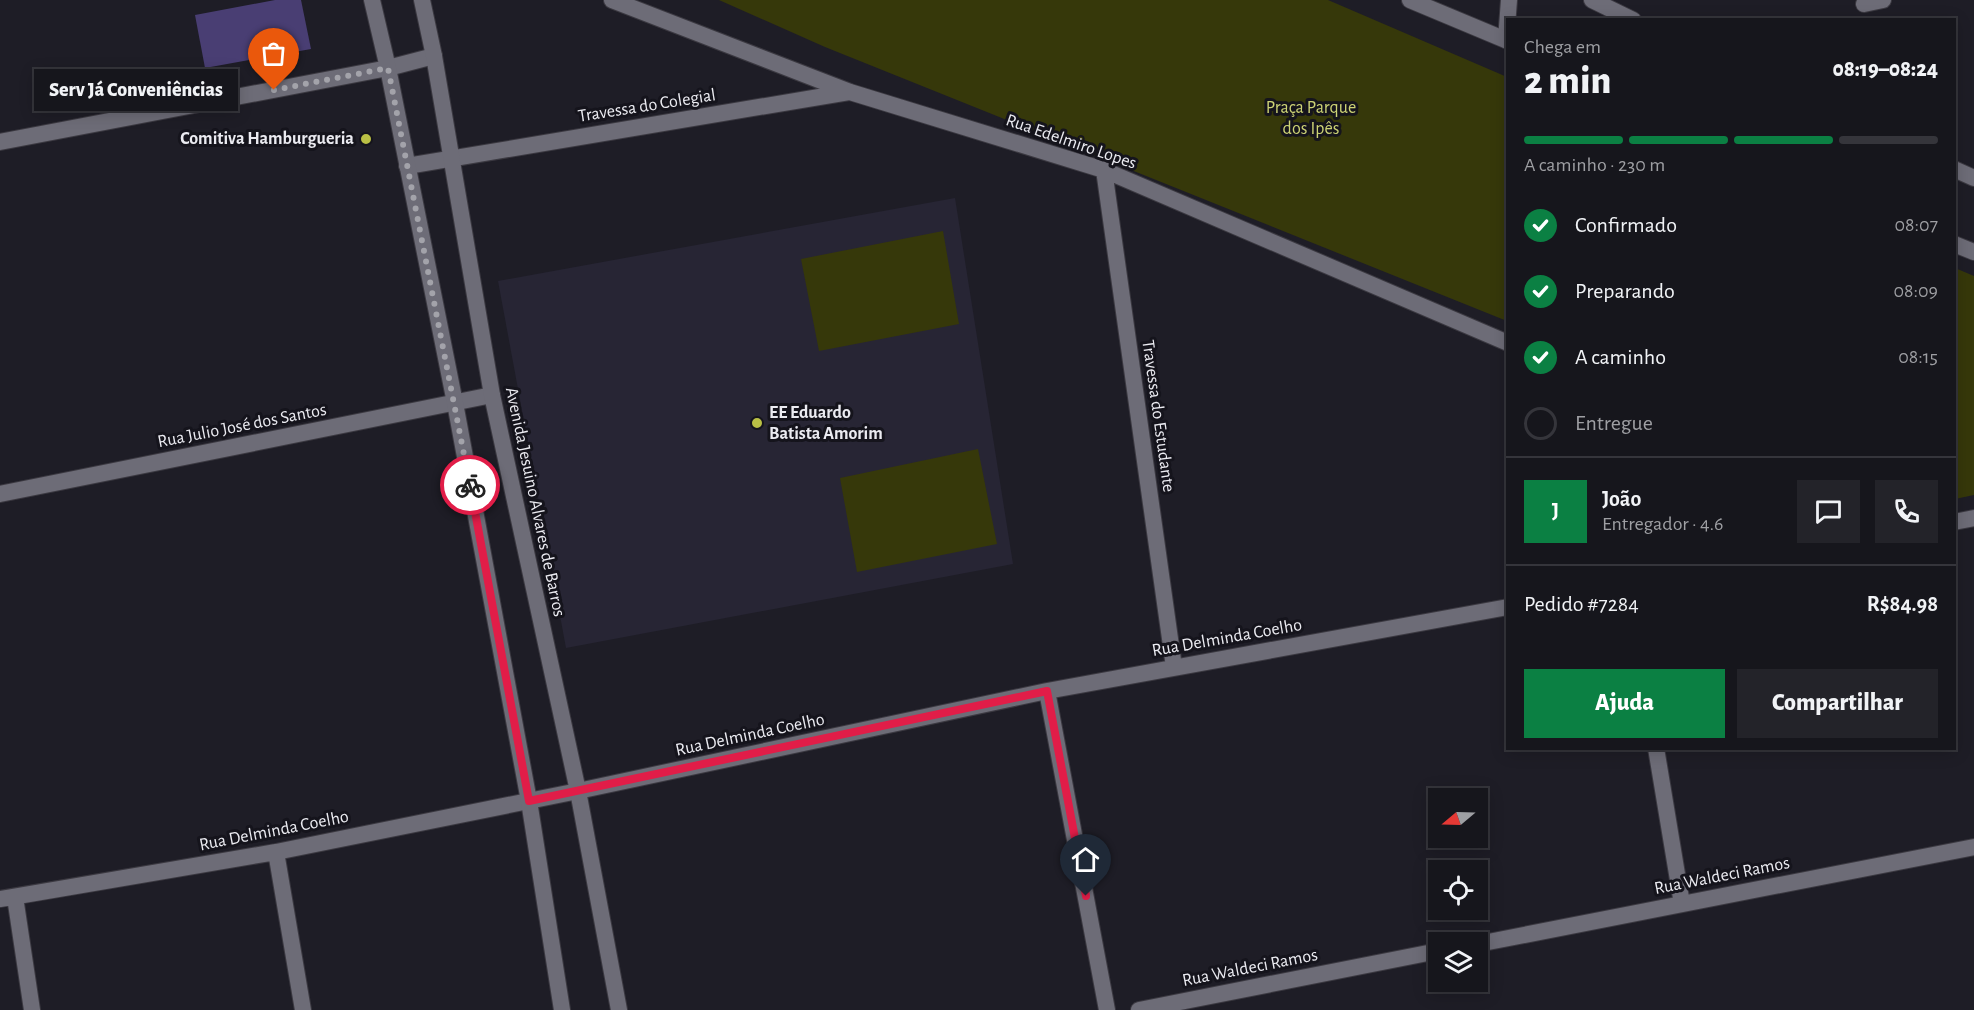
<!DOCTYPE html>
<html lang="pt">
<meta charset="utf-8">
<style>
body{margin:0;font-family:"Alegreya Sans",sans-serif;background:#232329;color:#f1f3f6;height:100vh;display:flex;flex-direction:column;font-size:22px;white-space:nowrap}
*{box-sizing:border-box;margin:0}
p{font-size:20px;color:#9e9fa3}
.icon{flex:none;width:33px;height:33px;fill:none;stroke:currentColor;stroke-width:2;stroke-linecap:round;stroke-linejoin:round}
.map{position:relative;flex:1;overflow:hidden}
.panel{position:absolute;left:1506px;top:18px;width:450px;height:732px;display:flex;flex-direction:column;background:#16161c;border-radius:0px;box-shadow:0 3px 15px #0003,0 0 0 2px #35353b}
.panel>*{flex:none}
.needle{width:39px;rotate:251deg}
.fabs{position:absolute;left:1428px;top:788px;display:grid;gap:12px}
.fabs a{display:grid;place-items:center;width:60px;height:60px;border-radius:0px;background:#16161c;box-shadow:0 3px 15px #0003,0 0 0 2px #35353b;font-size:30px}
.pin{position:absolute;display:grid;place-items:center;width:51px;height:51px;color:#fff;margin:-62px -26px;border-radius:50% 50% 50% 0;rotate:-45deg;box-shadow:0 0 6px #0007}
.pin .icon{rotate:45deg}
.courier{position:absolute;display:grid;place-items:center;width:60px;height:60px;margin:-30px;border:4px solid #e11d48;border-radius:50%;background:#fff;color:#222;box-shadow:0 2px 8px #0007}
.bubble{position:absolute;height:42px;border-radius:0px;background:#16161c;box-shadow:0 3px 15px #0003,0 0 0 2px #35353b;font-size:20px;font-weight:800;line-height:42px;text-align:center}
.overview em{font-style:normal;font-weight:800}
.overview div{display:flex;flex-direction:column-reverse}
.overview{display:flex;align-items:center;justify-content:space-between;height:102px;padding:0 18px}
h1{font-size:39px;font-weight:800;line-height:45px}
.bar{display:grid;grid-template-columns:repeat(4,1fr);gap:9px 6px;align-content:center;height:72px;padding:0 18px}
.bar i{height:8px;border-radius:4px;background:#35353b}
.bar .active{background:#0b8043}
.bar p{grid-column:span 4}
.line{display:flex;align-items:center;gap:15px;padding:0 18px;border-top:2px solid #35353b}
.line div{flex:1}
.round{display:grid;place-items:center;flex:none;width:63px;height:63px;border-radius:0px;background:#232329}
ol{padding:0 18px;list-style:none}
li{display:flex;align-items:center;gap:18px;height:66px}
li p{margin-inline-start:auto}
li .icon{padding:6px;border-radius:50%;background:#0b8043;color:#fff;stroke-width:4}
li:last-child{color:#9e9fa3}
li i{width:33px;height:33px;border:3px solid #35353b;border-radius:50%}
.primary-button{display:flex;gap:12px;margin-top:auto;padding:12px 18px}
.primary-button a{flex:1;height:69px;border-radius:0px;background:#0b8043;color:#fff;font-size:24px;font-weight:800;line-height:69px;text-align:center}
.primary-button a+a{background:#232329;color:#f1f3f6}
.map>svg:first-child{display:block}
.built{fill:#272534}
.green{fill:#36380a}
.building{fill:#493e73}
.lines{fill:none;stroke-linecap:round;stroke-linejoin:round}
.minor-casing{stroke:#3b3941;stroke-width:18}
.tertiary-casing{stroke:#3b3941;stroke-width:18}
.minor{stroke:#6d6c77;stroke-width:16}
.tertiary{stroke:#6d6c77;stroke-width:16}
.done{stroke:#a3a3aa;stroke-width:6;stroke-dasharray:0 10.8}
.route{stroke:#e11d48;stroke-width:8}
.poi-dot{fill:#bac045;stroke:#15141c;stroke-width:2}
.labels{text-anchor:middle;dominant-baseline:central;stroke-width:6;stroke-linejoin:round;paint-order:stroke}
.street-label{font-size:18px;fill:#ebebf1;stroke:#15141c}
.park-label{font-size:18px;fill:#cdd375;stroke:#15141c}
.poi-label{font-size:18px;font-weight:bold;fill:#ebebf1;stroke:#15141c;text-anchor:end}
</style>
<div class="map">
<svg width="1974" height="1010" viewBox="0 0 1974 1010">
<rect width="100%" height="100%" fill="#1e1d26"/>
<path class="built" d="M955 198 1013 564 566 648 498 281Z"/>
<path class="green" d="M719 0H1328L1507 77V321L825 47Z
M943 231 959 324 819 351 801 259Z
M1955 268 1974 276V495L1955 499Z
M978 449 997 544 857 572 840 478Z"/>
<path class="building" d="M275 0H301L311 49 205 68 195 15Z"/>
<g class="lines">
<g class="minor-casing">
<path id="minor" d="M612 0 850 92 1104 170 1508 343
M1864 4 1883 0
M1506 40 1509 0
M0 142 388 68 434 56
M407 166 849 92
M1104 170 1174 667
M0 494 492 395
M1954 522 1974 518
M1047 691 1107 1010
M1656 748 1682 904
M276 852 303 1010
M15 897 32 1010
M0 899 276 852 578 791 1047 691 1508 607
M1478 944 1974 847
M1139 1010 1438 951"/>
</g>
<g class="tertiary-casing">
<path id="tertiary" d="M372 0 388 68 455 403 529 801 562 1010
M422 0 434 56 492 395 578 791 619 1010
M1410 0 1508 41
M1592 0 1633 20
M1954 169 1974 178
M1954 244 1974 252"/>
</g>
<use href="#minor" class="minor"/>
<use href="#tertiary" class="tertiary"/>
</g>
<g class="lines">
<path class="done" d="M274 90 388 68 470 485"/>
<path class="route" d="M470 485 529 801 1047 691 1086 896"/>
</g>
<g class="poi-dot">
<circle cx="366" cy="139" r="6"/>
<circle cx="757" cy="423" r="6"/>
</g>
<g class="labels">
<g class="street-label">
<text transform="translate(647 106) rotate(-9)">Travessa do Colegial</text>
<text transform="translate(1071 142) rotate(19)">Rua Edelmiro Lopes</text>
<text transform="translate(1158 416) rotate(82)">Travessa do Estudante</text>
<text transform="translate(242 426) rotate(-11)">Rua Julio José dos Santos</text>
<text transform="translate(535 502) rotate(78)">Avenida Jesuino Alvares de Barros</text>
<text transform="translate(1227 638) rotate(-10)">Rua Delminda Coelho</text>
<text transform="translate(750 735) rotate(-12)">Rua Delminda Coelho</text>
<text transform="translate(274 831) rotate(-11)">Rua Delminda Coelho</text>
<text transform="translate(1722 876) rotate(-11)">Rua Waldeci Ramos</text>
<text transform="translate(1250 968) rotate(-11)">Rua Waldeci Ramos</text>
</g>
<g class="park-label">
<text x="1311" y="108">Praça Parque<tspan x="1311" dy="21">dos Ipês</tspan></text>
</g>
<g class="poi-label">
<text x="354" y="139">Comitiva Hamburgueria</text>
<text x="769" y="413" text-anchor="start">EE Eduardo<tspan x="769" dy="21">Batista Amorim</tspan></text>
</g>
</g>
</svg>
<div class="fabs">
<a><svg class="needle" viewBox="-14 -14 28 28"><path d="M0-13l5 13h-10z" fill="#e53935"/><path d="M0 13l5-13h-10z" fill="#9e9fa3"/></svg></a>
<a><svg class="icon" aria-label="locate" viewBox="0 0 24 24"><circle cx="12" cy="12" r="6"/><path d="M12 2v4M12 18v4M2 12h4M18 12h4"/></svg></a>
<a><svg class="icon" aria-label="layers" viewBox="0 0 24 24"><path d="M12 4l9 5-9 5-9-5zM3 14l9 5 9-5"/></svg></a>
</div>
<div class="pin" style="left:274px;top:90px;background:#ea580c"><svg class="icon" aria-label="bag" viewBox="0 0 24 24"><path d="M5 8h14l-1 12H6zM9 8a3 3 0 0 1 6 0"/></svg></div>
<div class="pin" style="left:1086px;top:896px;background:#1f2937"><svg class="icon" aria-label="home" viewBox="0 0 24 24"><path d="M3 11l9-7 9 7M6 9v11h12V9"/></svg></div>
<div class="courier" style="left:470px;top:485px"><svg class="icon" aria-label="bike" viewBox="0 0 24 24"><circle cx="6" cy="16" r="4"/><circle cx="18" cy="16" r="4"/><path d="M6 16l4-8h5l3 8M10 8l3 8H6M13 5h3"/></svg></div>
<div class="bubble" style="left:34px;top:69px;width:204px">Serv Já Conveniências</div>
<section class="panel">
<div class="overview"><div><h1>2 min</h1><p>Chega em</p></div><em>08:19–08:24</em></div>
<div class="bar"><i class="active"></i><i class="active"></i><i class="active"></i><i></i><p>A caminho · 230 m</p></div>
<ol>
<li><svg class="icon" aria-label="check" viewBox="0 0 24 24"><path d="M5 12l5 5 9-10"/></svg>Confirmado<p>08:07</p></li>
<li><svg class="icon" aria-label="check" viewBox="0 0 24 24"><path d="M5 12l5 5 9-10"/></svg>Preparando<p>08:09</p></li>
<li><svg class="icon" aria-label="check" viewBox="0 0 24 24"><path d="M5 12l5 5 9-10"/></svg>A caminho<p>08:15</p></li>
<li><i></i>Entregue</li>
</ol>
<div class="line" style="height:108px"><b class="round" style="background:#0b8043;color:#fff">J</b><div><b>João</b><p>Entregador · 4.6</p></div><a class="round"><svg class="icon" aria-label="chat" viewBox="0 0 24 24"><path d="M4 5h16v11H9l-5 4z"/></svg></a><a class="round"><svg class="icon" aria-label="phone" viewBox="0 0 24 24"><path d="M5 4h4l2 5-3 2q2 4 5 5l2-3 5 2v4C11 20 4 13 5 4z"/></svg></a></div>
<div class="line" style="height:78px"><div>Pedido #7284</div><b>R$84.98</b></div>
<div class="primary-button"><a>Ajuda</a><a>Compartilhar</a></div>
</section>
</div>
